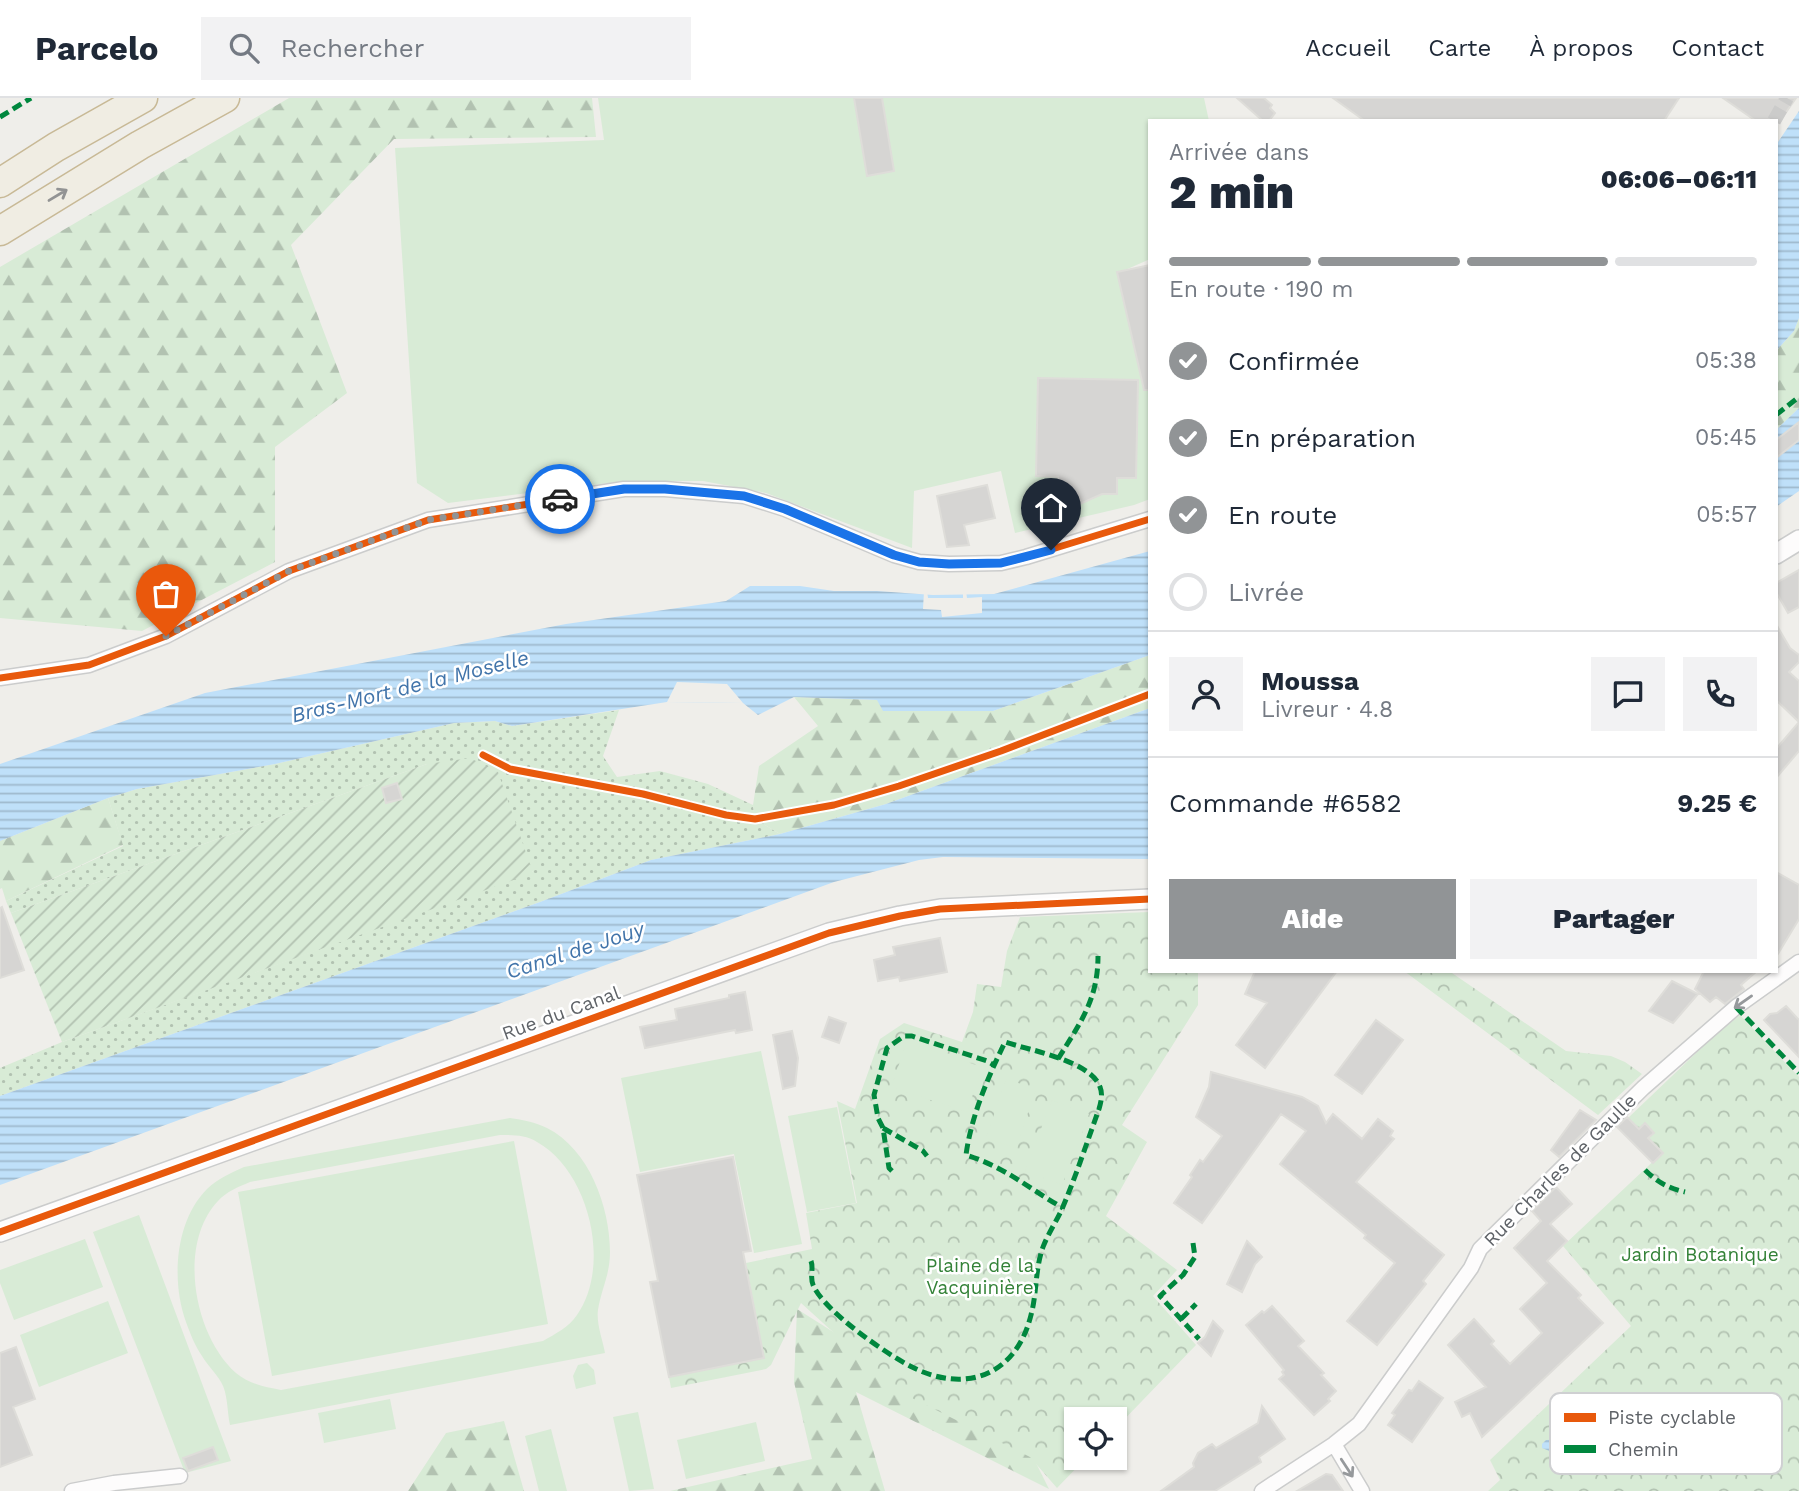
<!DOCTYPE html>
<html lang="fr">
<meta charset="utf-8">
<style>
body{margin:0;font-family:"Work Sans",sans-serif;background:#f2f2f3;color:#1f2937;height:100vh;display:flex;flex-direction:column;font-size:26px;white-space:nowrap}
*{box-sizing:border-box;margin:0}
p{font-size:23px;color:#747a83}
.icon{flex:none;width:38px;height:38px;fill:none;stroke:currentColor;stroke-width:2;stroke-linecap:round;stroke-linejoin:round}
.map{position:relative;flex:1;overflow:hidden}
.details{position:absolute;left:1148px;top:21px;width:630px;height:854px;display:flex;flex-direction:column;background:#fff;border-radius:0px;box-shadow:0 2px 5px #0004}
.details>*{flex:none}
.fabs{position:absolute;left:1064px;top:1309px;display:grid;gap:14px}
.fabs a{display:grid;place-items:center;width:63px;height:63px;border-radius:0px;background:#fff;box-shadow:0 2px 5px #0004;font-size:35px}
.pin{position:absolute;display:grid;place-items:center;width:60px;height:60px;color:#fff;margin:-72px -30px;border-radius:50% 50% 50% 0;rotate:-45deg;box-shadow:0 0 7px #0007}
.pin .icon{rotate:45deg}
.courier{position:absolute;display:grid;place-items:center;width:70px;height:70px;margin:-35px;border:5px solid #1a73e8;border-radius:50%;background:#fff;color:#222;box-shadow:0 2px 9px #0007}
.summary em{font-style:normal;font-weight:800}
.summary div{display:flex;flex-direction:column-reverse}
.summary{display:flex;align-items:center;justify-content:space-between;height:119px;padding:0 21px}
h1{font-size:46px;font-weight:800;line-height:52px}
.bar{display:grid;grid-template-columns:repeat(4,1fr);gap:10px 7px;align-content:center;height:84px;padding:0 21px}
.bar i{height:9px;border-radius:5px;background:#e0e1e3}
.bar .active{background:#919496}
.bar p{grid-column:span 4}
.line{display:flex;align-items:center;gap:18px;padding:0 21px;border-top:2px solid #e0e1e3}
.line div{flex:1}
.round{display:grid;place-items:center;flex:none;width:74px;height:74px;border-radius:0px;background:#f2f2f3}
ol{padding:0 21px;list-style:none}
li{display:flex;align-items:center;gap:21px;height:77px}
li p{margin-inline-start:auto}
li .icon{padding:7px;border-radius:50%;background:#919496;color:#fff;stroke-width:4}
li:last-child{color:#747a83}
li i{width:38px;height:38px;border:4px solid #e0e1e3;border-radius:50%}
.cta{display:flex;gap:14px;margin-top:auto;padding:14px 21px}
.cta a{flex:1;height:80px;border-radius:0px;background:#919496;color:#fff;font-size:28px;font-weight:800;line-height:80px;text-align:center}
.cta a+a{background:#f2f2f3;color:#1f2937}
header{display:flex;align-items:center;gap:42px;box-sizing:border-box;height:98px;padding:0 35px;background:#fff;border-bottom:2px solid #e0e1e3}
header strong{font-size:33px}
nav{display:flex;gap:38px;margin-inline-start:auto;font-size:24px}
.search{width:490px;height:63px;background:#f2f2f3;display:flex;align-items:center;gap:18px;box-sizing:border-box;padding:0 24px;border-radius:0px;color:#747a83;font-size:26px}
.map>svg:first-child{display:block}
.grass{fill:url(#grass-dots)}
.forest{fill:url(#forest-firs)}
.park{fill:url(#park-crowns)}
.garden{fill:url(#garden-furrows)}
.pitch{fill:#d8ebd6;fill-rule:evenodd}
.water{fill:url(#water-rules)}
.pier{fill:#efeeea}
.building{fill:#d6d5d3;stroke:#deddd9;stroke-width:2}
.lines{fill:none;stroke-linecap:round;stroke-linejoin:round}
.minor-tunnel{stroke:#cbcbca;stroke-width:14;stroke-dasharray:14 7;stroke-linecap:butt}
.minor-casing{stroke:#cbcccc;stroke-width:17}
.tertiary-casing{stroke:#cbcccc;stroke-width:22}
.motorway-casing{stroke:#c8b996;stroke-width:31}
.minor{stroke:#fdfcfc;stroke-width:14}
.tertiary{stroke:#fdfcfc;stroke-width:19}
.motorway{stroke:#f0ede3;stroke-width:28}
.quiet{stroke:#00873e;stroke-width:5;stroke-dasharray:10 5;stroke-linecap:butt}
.cycleway-casing{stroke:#fff;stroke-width:11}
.cycleway{stroke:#e8590c;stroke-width:7}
.oneway{stroke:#929393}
.oneway2{stroke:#96999c}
.done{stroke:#919496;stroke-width:7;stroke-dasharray:0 12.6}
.route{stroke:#1a73e8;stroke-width:9}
.labels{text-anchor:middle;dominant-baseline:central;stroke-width:5;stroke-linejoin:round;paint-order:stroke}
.street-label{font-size:19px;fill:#5f6368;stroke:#fff}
.park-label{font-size:19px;fill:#348238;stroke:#fff}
.water-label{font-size:21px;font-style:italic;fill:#4174aa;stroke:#fff}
.key{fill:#fff;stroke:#cfd0d2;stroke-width:2}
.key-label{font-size:19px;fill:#5f6368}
</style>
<header>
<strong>Parcelo</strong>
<div class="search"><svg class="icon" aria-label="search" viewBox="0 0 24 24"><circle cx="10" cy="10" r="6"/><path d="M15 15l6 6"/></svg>Rechercher</div>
<nav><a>Accueil</a><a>Carte</a><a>À propos</a><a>Contact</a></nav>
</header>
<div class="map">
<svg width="1799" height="1393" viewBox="0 0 1799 1393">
<defs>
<pattern id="grass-dots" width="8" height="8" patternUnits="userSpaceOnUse" patternTransform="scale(1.75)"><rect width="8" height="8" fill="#d8ebd6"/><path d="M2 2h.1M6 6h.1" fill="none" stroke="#b2c2b1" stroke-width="1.8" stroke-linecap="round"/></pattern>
<pattern id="forest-firs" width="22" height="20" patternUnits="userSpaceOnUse" patternTransform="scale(1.75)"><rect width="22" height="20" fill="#d8ebd6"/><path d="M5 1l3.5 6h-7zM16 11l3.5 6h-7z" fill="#b2c2b1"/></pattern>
<pattern id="park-crowns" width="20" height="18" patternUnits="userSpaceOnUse" patternTransform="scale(1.75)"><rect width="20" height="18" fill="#d8ebd6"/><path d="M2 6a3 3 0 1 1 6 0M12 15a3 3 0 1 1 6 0" fill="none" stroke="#b2c2b1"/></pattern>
<pattern id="garden-furrows" width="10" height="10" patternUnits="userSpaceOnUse" patternTransform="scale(1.75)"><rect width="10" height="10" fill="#d8ebd6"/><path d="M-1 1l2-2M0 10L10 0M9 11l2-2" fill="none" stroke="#b2c2b1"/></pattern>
<pattern id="water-rules" width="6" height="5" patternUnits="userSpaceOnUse" patternTransform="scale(1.75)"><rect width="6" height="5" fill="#bfe0f9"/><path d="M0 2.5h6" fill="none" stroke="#9eb9cd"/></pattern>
</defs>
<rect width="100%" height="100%" fill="#efeeea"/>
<path class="grass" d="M619 612 603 658 617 679 660 673 708 686 753 707 755 721 780 736 651 762 540 804 0 998V970L62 944 533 774 427 666 11 815 6 803 123 748 108 700 137 691 275 666 454 625 495 623 512 628Z"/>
<path class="forest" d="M289 0H592L596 39 394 41 291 147 347 295 275 349V464L142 533 0 520V169Z
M1799 220V310L1776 332V253L1794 233Z
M1150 557V610L886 706 780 736 755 721 753 707 759 668 818 628 794 599 877 602 993 613Z
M108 700 123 747 6 803 2 790 0 791V743Z
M797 1211 1034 1361 1049 1391 856 1294 885 1393H670L812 1361 794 1284Z
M504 1323 524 1393H408L446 1335Z"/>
<path class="park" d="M1150 814V873H1198V907L1122 1027 1147 1044 1106 1118 1177 1172 1153 1198 1196 1247 1115 1331V1321H1076V1360H1086L1057 1390 1030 1359 898 1293 801 1205 771 1267 766 1271 671 1290 669 1279 764 1260 746 1165 812 1151 806 1115 857 1105 837 1003 855 1011 880 941 904 925 962 944 973 914 977 886 1001 889 1007 853 1020 819Z
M1404 873H1449L1566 953 1611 958 1625 964 1642 976 1598 1017Z
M1740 917 1799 979V1393H1488L1500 1382 1490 1362 1631 1228 1563 1148 1662 1055 1628 1020 1716 936Z"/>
<path class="garden" d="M470 660 498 674 533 775 62 944 11 815 427 666Z"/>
<path class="pitch" d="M598 0H1204L1209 23H1150V161L1123 173 1150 167V401L1134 407 1015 435 1001 373 914 393 912 450 766 395 703 383H625L448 405 417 385 395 50 604 42Z
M907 944 982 969 967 1014 891 989Z
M761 953 802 1146 754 1155 734 1056 640 1074 621 980Z
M1006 981 1036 991 1016 1050 986 1040Z
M1052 1002 1089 1016 1062 1087 1025 1073Z
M837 1009 856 1105 807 1114 788 1018Z
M510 1020C523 1022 535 1024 547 1030 589 1051 610 1109 610 1154 610 1177 601 1192 598 1212 596 1225 603 1243 605 1255L230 1327C227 1314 228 1295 221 1284 216 1275 207 1267 202 1258 195 1248 190 1235 186 1224 171 1183 175 1123 207 1091 217 1081 231 1075 244 1069ZM500 1037C513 1037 526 1037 537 1044 589 1073 612 1167 577 1217 569 1229 555 1236 543 1243L281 1292C265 1289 249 1286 236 1275 194 1238 177 1146 218 1103 226 1094 238 1089 250 1084Z
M514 1043 548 1226 272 1278 238 1094Z
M139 1117 231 1363 185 1375 93 1134Z
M85 1141 103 1189 14 1222 0 1185V1172Z
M108 1203 128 1255 39 1289 20 1237Z
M587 1265 594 1272 596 1286 576 1291 573 1278 578 1267Z
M390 1301 396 1331 324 1345 318 1315Z
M638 1314 654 1391 629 1393 613 1319Z
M756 1324 765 1363 686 1381 677 1342Z
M551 1331 567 1393H539L525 1338Z"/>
<path class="water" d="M1799 13V220L1794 233 1776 253V47Z
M1799 310V393L1776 409V332Z
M1150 453V557L993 613H883L877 602 794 599 758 617 743 605 667 604 512 628 495 623 454 625 275 666 137 691 108 700 0 743V666L205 595 566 526 726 503 750 488H800L834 493H877L933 497 994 496Z
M1150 610V761L943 759 919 762 834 784 0 1087V998L540 804 651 762 780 736 886 706Z
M1632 1318 1641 1323C1630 1344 1605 1355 1582 1346L1576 1348 1580 1368 1579 1372 1574 1374 1552 1354 1542 1350V1346L1546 1342 1567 1341 1574 1338V1331L1580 1320 1586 1319 1595 1333C1609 1332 1618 1320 1632 1318Z"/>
<path class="pier" d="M924 493H927L928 500H963V493H966L967 500 982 499V515L942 519 941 512 923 511Z
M677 584 727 586 743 605 667 604Z"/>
<path class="building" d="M854 0H882L894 73 867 78Z
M1237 0H1264L1272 7 1270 10 1275 15 1269 23H1263Z
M1333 0H1679L1664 23H1365Z
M1723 0H1796L1780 23H1756Z
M1150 167V292H1144L1117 174Z
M1038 280 1138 282 1136 380H1117V396H1102L1080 406 1059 404 1058 379 1036 378Z
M1799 324V342L1776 360V342Z
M987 387 995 420 964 427 969 447 947 449 937 398Z
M1799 472V509L1788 515 1776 494V485Z
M1776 526 1790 550 1799 557V564L1789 574 1799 583V624L1776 602Z
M1799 624V653L1776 680V651Z
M397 685 402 701 386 705 382 690Z
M1776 774 1799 787V821L1776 859Z
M2 809 24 872 0 880V810Z
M940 840 947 874 900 883 899 879 878 883 874 862 895 857 893 849Z
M1255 873H1337L1265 970 1236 947 1267 905 1245 896Z
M1704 873H1757L1741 887 1744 891 1725 906 1716 899 1710 904 1695 891Z
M1672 883 1698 896 1673 925 1649 913Z
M745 894 752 932 736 935 735 932 645 950 640 929 677 922 675 911 729 900V897Z
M1786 908 1799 922V959L1764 922 1770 916 1777 915Z
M829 919 846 925 839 945 822 939Z
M1376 922 1403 942 1362 996 1335 977Z
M792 933 798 960 795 988 783 991 773 937Z
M1211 974 1302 999 1318 1008 1326 1025 1333 1016 1362 1041 1378 1021 1393 1033 1390 1038 1394 1041 1356 1084 1444 1157 1423 1183 1426 1186 1377 1247 1347 1223 1395 1165 1364 1140 1366 1137 1280 1066 1306 1033 1281 1016 1202 1125 1174 1105 1192 1079 1190 1077 1200 1062 1203 1064 1222 1038 1196 1019 1209 989Z
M1580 1012 1596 1022 1559 1059 1551 1052Z
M1627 1019 1639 1031 1645 1025 1654 1035 1648 1040 1663 1055 1653 1065 1617 1029Z
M733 1059 751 1153 743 1154 764 1260 669 1279 650 1184 658 1183 637 1077Z
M1556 1089 1572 1106 1550 1126 1567 1143 1547 1163 1581 1197 1578 1200 1603 1225 1482 1339 1470 1315 1462 1319 1455 1304 1486 1289 1448 1247 1474 1221 1494 1243 1491 1246 1510 1266 1542 1235 1520 1211 1547 1185 1514 1150 1541 1123 1532 1113Z
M1247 1143 1262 1159 1255 1166 1242 1194 1227 1186Z
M1272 1208 1304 1243 1298 1248 1324 1275 1321 1277 1336 1293 1328 1301 1330 1303 1314 1317 1279 1281 1284 1277 1282 1274 1284 1272 1246 1227 1262 1213 1264 1215Z
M1213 1223 1223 1233 1211 1258 1198 1245 1205 1239Z
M16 1249 35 1301 13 1309 32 1357 0 1369V1255Z
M1419 1283 1443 1300 1412 1344 1388 1327 1395 1317 1392 1315 1409 1292 1412 1293Z
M1262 1308 1285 1341 1259 1359 1261 1364 1215 1393H1161L1194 1369 1193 1365 1198 1355 1212 1346 1216 1350 1258 1325Z
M213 1349 218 1362 188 1373 183 1360Z
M1326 1376 1332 1377 1343 1393H1297Z"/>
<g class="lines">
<path class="minor-tunnel" d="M1774 23 1787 0"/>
<g class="minor-casing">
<path id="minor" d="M0 580 89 567 166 538 289 473 428 422 624 391H665L744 398 785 411 894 457 919 464 949 466 1001 465 1026 459 1150 421
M1334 1346 1362 1393
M72 1393 114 1385 180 1378
M1262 1393 1334 1346 1359 1326 1471 1170 1480 1151 1643 990 1736 909 1799 864"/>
</g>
<g class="tertiary-casing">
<path id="tertiary" d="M1776 456 1799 442
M0 1134 829 835 900 818 940 811 1150 801"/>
</g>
<g class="motorway-casing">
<path id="motorway" d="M0 85 56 49 143 0
M0 133 140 47 225 0"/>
</g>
<use href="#minor" class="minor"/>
<use href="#tertiary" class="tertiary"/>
<use href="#motorway" class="motorway"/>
<path class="quiet" d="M0 19 31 0
M1776 317 1799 299
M1736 909 1799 975
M1058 961C1080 925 1098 902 1098 858
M883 1030 923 1053 927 1058
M1645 1072C1657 1084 1668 1090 1685 1094
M892 1073 889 1070 883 1030 878 1020 874 997 887 950 904 938H912L987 963 994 967
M1193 1145 1195 1159 1183 1177 1160 1198 1199 1241
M811 1163C814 1171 809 1180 814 1189 826 1214 886 1256 912 1269 965 1296 1016 1278 1031 1217 1037 1195 1035 1171 1043 1149 1048 1136 1056 1124 1062 1111 1076 1078 1087 1044 1099 1011 1101 1004 1103 996 1100 989 1091 963 1029 952 1005 944 988 979 971 1019 966 1057 1005 1069 1028 1090 1063 1110
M1181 1221 1196 1206"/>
<g class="cycleway-casing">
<path id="cycleway" d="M0 580 89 567 166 538 289 473 428 422 624 391H665L744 398 785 411 894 457 919 464 949 466 1001 465 1026 459 1150 421
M483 657 510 671 643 696 726 717 755 721 834 707 899 688 1001 653 1150 596
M0 1134 829 835 900 818 940 811 1150 801"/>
</g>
<use href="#cycleway" class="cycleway"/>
</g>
<defs><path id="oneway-shaft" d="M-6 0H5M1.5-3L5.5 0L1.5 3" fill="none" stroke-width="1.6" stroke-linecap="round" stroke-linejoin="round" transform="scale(1.75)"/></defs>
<use class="oneway" href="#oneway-shaft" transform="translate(58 97) rotate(-31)"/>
<g class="oneway2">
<use href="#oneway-shaft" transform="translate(1743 904) rotate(145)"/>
<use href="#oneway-shaft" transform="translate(1347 1370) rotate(57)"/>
</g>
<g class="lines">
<path class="done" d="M166 538 289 473 428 422 560 401"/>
<path class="route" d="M560 401 624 391H665L744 398 785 411 894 457 919 464 949 466 1001 465 1051 452"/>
</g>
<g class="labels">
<g class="street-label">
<text transform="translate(561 915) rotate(-20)">Rue du Canal</text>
<text transform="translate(1560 1072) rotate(-45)">Rue Charles de Gaulle</text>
</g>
<g class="park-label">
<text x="1700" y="1156">Jardin Botanique</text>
<text x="980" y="1167">Plaine de la<tspan x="980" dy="22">Vacquinière</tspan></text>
</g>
<g class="water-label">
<text transform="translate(410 588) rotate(-14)">Bras-Mort de la Moselle</text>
<text transform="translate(575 852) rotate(-18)">Canal de Jouy</text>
</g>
</g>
<rect x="1550" y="1295" width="232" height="81" rx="10" class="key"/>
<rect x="1564" y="1315" width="32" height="9" fill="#e8590c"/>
<rect x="1564" y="1347" width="32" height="8" fill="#00873e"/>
<g class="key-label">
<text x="1608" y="1326">Piste cyclable</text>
<text x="1608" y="1358">Chemin</text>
</g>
</svg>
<div class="fabs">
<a><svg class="icon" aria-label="locate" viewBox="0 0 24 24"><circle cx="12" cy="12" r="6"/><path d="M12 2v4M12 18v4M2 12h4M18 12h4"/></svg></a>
</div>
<div class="pin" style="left:166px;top:538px;background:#ea580c"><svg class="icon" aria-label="bag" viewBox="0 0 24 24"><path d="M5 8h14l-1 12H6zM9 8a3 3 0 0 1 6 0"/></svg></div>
<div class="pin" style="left:1051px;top:452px;background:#1f2937"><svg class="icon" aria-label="home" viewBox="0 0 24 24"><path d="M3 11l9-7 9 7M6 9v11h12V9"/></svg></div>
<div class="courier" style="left:560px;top:401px"><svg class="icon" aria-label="car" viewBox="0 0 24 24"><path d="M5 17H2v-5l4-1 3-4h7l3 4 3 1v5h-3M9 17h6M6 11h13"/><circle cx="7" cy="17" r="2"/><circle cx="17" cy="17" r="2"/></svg></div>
<section class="details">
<div class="summary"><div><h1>2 min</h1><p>Arrivée dans</p></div><em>06:06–06:11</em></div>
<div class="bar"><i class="active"></i><i class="active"></i><i class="active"></i><i></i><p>En route · 190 m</p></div>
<ol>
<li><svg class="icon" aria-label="check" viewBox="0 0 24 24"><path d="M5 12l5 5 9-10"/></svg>Confirmée<p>05:38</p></li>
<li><svg class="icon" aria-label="check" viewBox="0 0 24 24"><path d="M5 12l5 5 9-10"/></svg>En préparation<p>05:45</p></li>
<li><svg class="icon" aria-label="check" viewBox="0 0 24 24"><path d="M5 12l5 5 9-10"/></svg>En route<p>05:57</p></li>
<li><i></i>Livrée</li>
</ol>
<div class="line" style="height:126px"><a class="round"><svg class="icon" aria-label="person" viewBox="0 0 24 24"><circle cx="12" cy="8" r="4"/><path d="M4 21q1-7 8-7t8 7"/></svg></a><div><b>Moussa</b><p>Livreur · 4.8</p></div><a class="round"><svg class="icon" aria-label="chat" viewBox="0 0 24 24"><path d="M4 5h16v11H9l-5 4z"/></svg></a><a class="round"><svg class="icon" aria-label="phone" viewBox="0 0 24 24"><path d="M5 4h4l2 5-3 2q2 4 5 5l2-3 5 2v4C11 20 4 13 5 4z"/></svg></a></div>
<div class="line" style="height:91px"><div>Commande #6582</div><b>9.25 €</b></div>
<div class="cta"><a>Aide</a><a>Partager</a></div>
</section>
</div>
